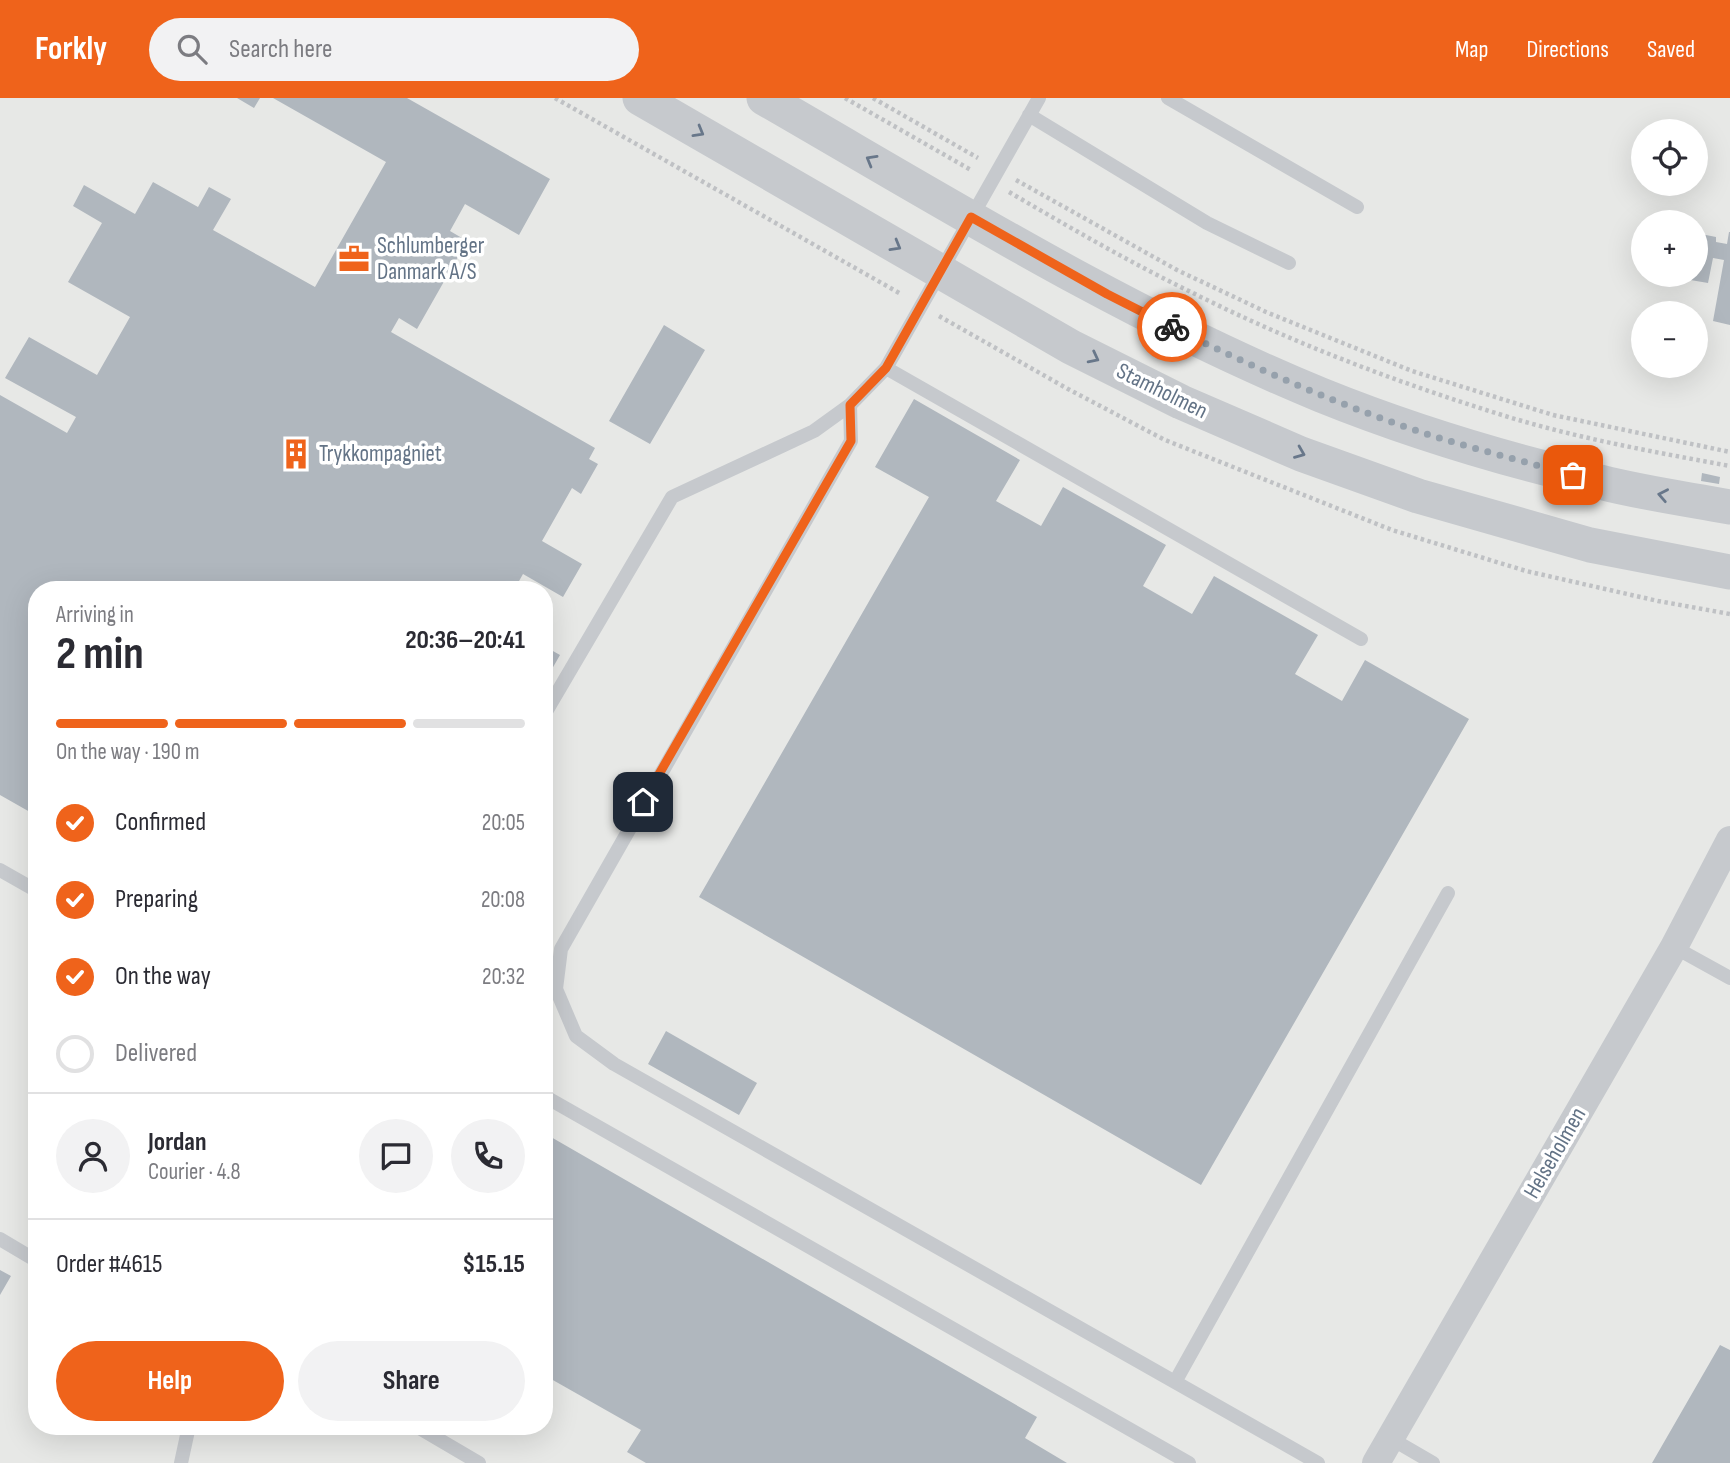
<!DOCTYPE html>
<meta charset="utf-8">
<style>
body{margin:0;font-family:"Sofia Sans Condensed",sans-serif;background:#f2f2f3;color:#2b2b33;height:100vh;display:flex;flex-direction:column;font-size:26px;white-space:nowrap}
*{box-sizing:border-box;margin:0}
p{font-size:23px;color:#7c7c81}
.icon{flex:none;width:38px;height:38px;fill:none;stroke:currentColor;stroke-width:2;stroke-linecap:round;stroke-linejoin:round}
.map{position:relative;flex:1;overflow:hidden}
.side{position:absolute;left:28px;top:483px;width:525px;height:854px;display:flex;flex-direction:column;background:#fff;border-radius:28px;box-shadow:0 7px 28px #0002}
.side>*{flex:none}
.tools{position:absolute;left:1631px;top:21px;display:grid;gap:14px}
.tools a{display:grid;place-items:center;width:77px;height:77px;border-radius:50%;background:#fff;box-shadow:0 7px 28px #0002;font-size:35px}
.pin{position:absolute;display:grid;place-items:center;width:60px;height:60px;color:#fff;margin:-30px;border-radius:14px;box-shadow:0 4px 10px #0006}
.courier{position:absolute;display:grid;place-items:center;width:70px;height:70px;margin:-35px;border:5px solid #ef631b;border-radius:50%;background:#fff;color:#222;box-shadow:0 2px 9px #0007}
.head em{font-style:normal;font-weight:700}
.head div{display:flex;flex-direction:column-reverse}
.head{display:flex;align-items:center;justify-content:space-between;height:119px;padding:0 28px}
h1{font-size:46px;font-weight:700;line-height:52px}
.bar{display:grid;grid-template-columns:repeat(4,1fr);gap:10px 7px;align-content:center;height:84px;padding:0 28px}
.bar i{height:9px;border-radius:5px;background:#e1e1e2}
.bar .on{background:#ef631b}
.bar p{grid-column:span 4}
.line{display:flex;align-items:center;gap:18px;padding:0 28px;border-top:2px solid #e1e1e2}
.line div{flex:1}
.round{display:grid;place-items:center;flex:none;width:74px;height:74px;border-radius:37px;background:#f2f2f3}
ol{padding:0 28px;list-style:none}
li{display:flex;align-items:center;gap:21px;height:77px}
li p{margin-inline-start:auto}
li .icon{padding:7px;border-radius:50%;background:#ef631b;color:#fff;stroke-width:4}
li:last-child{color:#7c7c81}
li i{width:38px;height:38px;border:4px solid #e1e1e2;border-radius:50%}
.cta{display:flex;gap:14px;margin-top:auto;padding:14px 28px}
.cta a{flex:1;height:80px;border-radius:42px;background:#ef631b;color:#fff;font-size:28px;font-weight:700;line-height:80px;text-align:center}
.cta a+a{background:#f2f2f3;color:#2b2b33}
header{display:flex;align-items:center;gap:42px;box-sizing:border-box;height:98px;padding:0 35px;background:#ef631b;color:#fff}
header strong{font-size:33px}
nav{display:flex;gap:38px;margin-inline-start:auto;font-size:24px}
.search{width:490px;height:63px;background:#f2f2f3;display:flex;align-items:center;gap:18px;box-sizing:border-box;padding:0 24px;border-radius:38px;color:#7c7c81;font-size:26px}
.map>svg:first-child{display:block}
.built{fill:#e7e8e6;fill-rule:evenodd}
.building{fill:#b0b7be}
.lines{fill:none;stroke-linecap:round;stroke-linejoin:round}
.path{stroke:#bfc1c4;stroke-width:4.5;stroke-dasharray:3.5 3.5;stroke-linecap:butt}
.service{stroke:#c6c9cd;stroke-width:14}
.minor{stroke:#c6c9cd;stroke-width:28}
.tertiary{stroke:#c6c9cd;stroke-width:35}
.oneway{stroke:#68778a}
.done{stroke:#96a1ac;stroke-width:7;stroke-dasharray:0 12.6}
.route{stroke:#ef631b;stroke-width:9}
.labels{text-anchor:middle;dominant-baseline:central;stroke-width:7;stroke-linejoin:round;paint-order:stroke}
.poi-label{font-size:23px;fill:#637386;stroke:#fff;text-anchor:start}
.street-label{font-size:23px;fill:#637386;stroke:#fff}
</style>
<header>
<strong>Forkly</strong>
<div class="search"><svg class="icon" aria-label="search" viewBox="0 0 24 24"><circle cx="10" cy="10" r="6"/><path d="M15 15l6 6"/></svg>Search here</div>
<nav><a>Map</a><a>Directions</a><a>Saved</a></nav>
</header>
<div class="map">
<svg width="1730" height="1365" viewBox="0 0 1730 1365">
<rect width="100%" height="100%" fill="#f6f7f3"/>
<path class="built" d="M0 0H1730V1365H0ZM1643 33H1696V86H1643ZM1643 124H1696V177H1643ZM1643 215H1696V268H1643ZM37 492H544V1328H37Z"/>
<path class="building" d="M237 0H260L254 10Z
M273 0H407L550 81 519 137 465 106 450 133 467 143 417 231 399 220 391 234 595 350 589 361 598 366 581 396 572 390 542 443 582 466 563 499 523 476 514 492H37V718L0 697V297L67 335 76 319 5 280 29 239 97 277 130 219 68 184 102 125 73 108 84 87 135 116 153 84 198 109 209 89 231 101 213 132 315 189 386 64Z
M1729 134H1730V227L1713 223 1724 162 1713 160 1708 185 1667 178 1696 177V135L1716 139V144L1727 146Z
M664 227 705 252 650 346 609 323Z
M914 301 1020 362 996 403 1041 428 1063 389 1166 447 1143 488 1192 516 1214 478 1318 537 1295 576 1342 603 1365 562 1469 621 1201 1087 699 799 929 399 875 369Z
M1702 375 1720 379 1719 386 1701 383Z
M544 548 560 557 544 585Z
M666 933 757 985 739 1017 648 966Z
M544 1035 1037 1319 1025 1340 1067 1365H646L627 1354 641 1332 544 1277Z
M0 1172 11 1178 0 1197Z
M1720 1247 1730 1252V1365H1652Z"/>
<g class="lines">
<path class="path" d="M555 0 901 196
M845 0 971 72
M873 0 978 60
M1016 82 1177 172 1266 214 1412 273 1553 317 1730 354
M1009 94C1069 129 1129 164 1191 194 1290 244 1396 284 1502 317 1576 340 1654 354 1730 368
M939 218 1068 291 1165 342 1392 432 1526 473 1658 503 1730 516"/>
<path class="service" d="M1168 0 1357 109
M1029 17 1207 125 1289 165
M886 270 1361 541
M850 307 851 343 561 851 556 891 576 938 614 966 1318 1365
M544 617 672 399 814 333 850 307 886 270 1039 0
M0 772 37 793
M1674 849 1730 880
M544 998 1189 1365
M0 1141 37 1163
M1175 1284 1448 795
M416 1328 479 1365
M1390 1340 1433 1365
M181 1365 189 1328"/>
<path class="minor" d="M1376 1365 1674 849 1730 742"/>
<path class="tertiary" d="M640 0 1071 249 1181 304 1301 356 1418 398 1590 447 1730 474
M764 0C946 105 1126 217 1321 297 1410 333 1507 362 1600 384 1642 395 1687 401 1730 409"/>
</g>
<defs><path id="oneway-chevron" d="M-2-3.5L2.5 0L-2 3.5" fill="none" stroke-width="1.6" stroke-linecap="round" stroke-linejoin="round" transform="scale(1.75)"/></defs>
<g class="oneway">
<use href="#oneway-chevron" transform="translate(699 34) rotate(30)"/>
<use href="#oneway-chevron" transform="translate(871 62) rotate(-150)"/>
<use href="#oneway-chevron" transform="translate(896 148) rotate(30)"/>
<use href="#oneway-chevron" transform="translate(1094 260) rotate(27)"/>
<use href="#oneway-chevron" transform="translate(1300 355) rotate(22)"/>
<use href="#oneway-chevron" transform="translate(1663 397) rotate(-169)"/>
</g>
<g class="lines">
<path class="done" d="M1172 229C1258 272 1348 311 1439 340 1483 353 1529 365 1573 377"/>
<path class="route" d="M643 704 851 343 850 307 886 270 971 119 1107 196 1172 229"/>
</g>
<defs>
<g id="office-bare" transform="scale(2.415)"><path d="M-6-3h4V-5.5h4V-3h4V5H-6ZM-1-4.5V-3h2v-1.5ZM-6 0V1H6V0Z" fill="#ef631b" stroke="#fff" stroke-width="2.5" paint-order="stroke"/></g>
<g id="building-bare" transform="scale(2.415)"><path d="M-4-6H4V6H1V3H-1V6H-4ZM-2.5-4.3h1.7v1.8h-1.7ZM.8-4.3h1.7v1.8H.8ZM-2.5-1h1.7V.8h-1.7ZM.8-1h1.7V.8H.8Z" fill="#ef631b" stroke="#fff" stroke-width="2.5" paint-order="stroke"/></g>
</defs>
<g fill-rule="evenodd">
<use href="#office-bare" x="354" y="161"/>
<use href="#building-bare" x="296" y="356"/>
</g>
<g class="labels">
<g class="poi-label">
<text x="377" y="148">Schlumberger<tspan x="377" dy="26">Danmark A/S</tspan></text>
<text x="319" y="356">Trykkompagniet</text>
</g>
<g class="street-label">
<text transform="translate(1162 293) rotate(26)">Stamholmen</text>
<text transform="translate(1555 1055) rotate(-60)">Helseholmen</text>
</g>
</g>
</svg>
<div class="tools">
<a><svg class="icon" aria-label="locate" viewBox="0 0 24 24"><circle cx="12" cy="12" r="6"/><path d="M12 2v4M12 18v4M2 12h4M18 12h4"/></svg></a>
<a>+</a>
<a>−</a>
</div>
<div class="pin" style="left:1573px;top:377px;background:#ea580c"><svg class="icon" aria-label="bag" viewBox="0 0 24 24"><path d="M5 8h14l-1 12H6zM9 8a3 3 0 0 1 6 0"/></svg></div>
<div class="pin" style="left:643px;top:704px;background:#1f2937"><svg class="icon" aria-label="home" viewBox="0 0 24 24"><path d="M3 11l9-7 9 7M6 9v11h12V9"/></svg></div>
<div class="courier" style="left:1172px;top:229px"><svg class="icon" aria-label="bike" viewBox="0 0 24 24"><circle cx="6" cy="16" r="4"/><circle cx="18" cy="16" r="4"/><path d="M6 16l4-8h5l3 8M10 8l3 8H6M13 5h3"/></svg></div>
<section class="side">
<div class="head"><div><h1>2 min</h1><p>Arriving in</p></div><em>20:36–20:41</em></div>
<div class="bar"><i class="on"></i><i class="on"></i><i class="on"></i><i></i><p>On the way · 190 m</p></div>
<ol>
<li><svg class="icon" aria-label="check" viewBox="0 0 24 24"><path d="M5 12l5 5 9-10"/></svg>Confirmed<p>20:05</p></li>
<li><svg class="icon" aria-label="check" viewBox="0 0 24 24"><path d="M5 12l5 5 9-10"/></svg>Preparing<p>20:08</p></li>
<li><svg class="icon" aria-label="check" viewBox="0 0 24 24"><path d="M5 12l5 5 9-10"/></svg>On the way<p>20:32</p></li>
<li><i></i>Delivered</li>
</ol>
<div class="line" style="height:126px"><a class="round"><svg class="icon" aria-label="person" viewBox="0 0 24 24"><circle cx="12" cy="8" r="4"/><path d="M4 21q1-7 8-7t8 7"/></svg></a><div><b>Jordan</b><p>Courier · 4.8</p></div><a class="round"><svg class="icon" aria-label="chat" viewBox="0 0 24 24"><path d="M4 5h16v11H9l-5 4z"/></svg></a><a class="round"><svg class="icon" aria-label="phone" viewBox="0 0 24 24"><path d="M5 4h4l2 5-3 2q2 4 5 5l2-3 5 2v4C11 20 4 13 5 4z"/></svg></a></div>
<div class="line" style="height:91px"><div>Order #4615</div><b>$15.15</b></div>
<div class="cta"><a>Help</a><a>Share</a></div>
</section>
</div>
